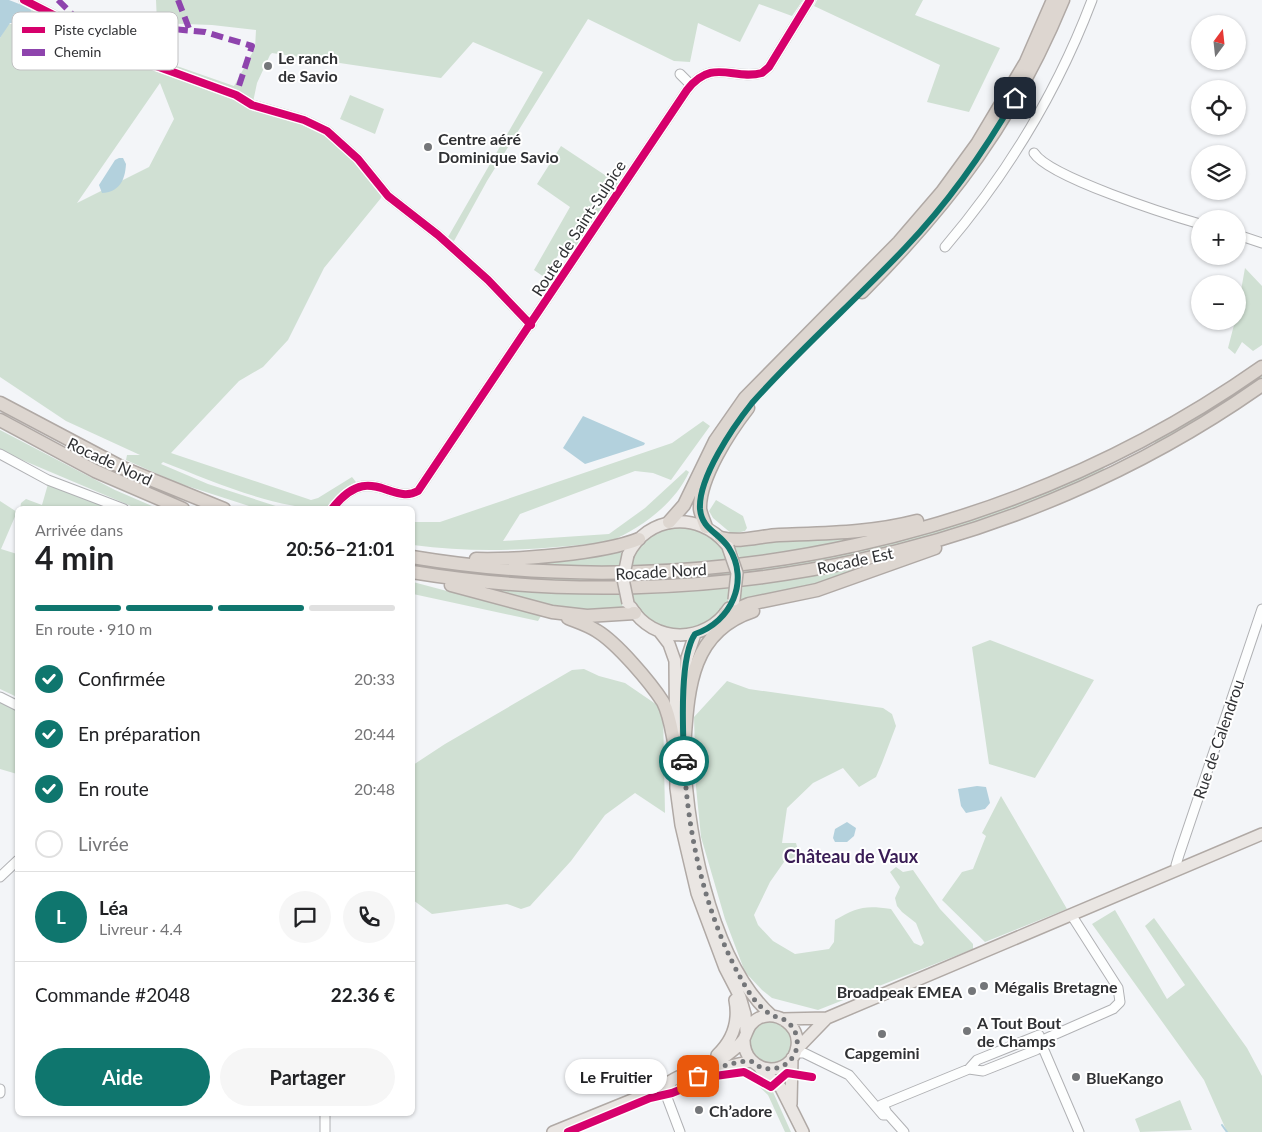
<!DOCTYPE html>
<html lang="fr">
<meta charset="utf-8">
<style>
body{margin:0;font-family:Lato,sans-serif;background:#f6f6f6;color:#202124;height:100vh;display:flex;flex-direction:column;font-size:19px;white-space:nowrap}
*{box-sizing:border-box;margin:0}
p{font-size:16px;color:#757577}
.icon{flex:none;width:28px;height:28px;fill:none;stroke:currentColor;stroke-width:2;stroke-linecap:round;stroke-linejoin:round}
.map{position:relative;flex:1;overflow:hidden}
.side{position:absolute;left:15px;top:506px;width:400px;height:610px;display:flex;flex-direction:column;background:#fff;border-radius:8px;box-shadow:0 1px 4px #0004}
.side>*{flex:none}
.needle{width:32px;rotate:15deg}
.fabs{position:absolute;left:1191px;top:15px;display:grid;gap:10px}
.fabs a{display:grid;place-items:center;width:55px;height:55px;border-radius:50%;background:#fff;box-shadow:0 1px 4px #0004;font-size:25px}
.pin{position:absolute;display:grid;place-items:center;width:42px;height:42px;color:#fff;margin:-21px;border-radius:10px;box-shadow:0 2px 8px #0006}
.courier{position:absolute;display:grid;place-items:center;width:50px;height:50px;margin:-25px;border:4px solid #0f766e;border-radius:50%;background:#fff;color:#222;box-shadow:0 1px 6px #0007}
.bubble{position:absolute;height:35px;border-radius:18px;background:#fff;box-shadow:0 1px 4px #0004;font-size:16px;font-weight:700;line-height:35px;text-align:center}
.head em{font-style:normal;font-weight:700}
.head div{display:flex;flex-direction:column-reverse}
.head{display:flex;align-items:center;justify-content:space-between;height:85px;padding:0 20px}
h1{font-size:32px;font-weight:700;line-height:38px}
.bar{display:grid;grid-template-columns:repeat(4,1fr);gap:8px 5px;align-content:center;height:60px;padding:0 20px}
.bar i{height:6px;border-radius:4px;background:#e0e0e0}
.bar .selected{background:#0f766e}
.bar p{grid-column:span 4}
.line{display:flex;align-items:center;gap:12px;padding:0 20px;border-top:1px solid #e0e0e0}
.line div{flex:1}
.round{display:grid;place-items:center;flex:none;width:52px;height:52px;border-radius:26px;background:#f6f6f6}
ol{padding:0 20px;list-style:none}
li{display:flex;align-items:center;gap:15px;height:55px}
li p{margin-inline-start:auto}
li .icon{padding:5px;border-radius:50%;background:#0f766e;color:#fff;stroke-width:4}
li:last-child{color:#757577}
li i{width:28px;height:28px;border:2px solid #e0e0e0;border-radius:50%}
.primary-button{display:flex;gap:10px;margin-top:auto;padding:10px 20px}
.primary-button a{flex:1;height:58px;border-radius:30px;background:#0f766e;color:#fff;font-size:20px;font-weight:700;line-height:58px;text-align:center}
.primary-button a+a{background:#f6f6f6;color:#202124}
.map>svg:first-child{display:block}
.green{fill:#d0e0d3;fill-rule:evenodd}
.water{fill:#b3d1dd}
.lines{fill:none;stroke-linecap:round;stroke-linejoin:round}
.stream{stroke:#b3d1dd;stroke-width:2}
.minor-casing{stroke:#b0b1b4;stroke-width:11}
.major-casing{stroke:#b0a9a5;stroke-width:14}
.highway-casing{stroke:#b0a9a5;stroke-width:15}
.minor{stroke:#fdfefe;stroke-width:9}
.major{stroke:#eae6e3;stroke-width:11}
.highway{stroke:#ddd6d0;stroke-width:12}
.major-bridge-casing{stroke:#b0a9a5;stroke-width:14;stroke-linecap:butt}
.major-bridge{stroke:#eae6e3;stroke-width:11}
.quiet{stroke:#8e44ad;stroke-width:6;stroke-dasharray:12 6;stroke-linecap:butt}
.cycleway-casing{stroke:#fff;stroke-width:11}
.cycleway{stroke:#d6006c;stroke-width:8}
.done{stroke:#747679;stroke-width:5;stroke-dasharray:0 9}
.route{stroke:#0f766e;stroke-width:6}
.poi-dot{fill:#747679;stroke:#fff;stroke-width:2}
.labels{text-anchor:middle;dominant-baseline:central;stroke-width:4;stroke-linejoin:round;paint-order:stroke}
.poi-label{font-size:16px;font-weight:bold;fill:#303134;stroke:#fff;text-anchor:start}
.street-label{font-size:16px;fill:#303134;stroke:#fff}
.neighbourhood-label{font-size:18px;font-weight:bold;fill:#391c55;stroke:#fff}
.key{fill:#fff;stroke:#c1c1c2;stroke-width:1}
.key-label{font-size:14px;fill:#303134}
</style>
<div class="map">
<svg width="1262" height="1132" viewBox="0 0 1262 1132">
<rect width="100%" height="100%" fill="#f3f5f8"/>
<path class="green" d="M156 0H803L792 16 759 4 740 42 698 23 690 62 674 61 588 19 487 181 454 241 448 237 543 72 473 42 441 78 272 53 270 55 257 83 252 107C276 114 305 120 326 133 347 146 367 173 382 193L381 198 324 268 288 340 263 367 239 381 171 453 311 500 318 498 352 477 356 482 330 502 327 509C274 509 212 481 163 462L161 464 208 484 285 509H258L178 483 126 460 127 455H140L66 421 0 377V38L8 24H21L29 17 32 9 166 75 174 65 234 86 255 48 256 30 212 25 157 23ZM160 83 174 119 149 167 77 203Z
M817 0H923L915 15 1000 48 969 112 927 102 940 65 814 6Z
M350 95 384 109 375 134 340 119Z
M561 146 620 185 577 248 568 240 544 277 534 270 570 207 537 184Z
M1245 268 1262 286V345L1253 351 1242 342 1235 354 1228 348 1235 321H1238V307Z
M1262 373V380L1156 445 1153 439Z
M703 421 710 426 671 480 653 473 635 471 520 514 503 541 609 534 645 508 683 473 686 470 689 472C676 502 641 529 610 541 598 545 582 544 569 546 516 551 465 552 413 545V522H440L672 443Z
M0 430 115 490 159 509H138L8 454 0 450Z
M1102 465 1105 471C1034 504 958 532 882 550 837 561 789 567 743 575V569L821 557Z
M48 484 104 506 101 509H20L21 503 26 499 42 505Z
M716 500 743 516 747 528 745 531 732 534 713 518 709 511Z
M0 501 17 512 1 549 17 554V697L0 689Z
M674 525C701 530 719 533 729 561L629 568C634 543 653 535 674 525Z
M891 530 852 540 741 560 735 547 755 542Z
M606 552H620L622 554 618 568 498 563Z
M908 554 846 578 743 602 740 599 743 586 813 576Z
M732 571V577L628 583V578Z
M506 573 617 578V584L505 579Z
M413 582 541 616 538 621 413 594Z
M485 587 568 593 619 594 623 607 577 612 485 590Z
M731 588C730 593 729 599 728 602 726 610 717 615 712 619 680 643 645 627 630 593Z
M990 640 1094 680 1035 778 989 764 972 647Z
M584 669 599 676 625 683 663 709 665 813 635 793 605 815 571 861 530 906 521 909 507 904 432 914 413 900V765L445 744 572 670Z
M727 681 749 689 883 708 892 714 896 726 882 763 876 777 859 787 843 768 813 783 787 808 782 843H796L800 857 784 862 770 882 754 915 758 925 773 941 795 954 829 949 834 942 835 920C857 907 865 905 891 909L914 943 921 946 924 943 916 923 902 912 897 906 895 898 900 887 890 872 896 867 903 872 913 870 940 909 973 944V949L818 1010 772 998 762 990 745 972 725 919 701 837 696 787 694 717Z
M0 700 17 710V774L0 769Z
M1001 796 1067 909 985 942 942 900 962 872 973 869 986 836 982 833Z
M1115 910 1167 999 1185 985 1145 926 1154 918 1247 1048 1262 1076V1132H1227L1204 1080 1092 924Z
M750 1043a21 21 0 1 1 42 0a21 21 0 1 1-42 0Z
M749 1077 773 1092 791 1132H785L768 1095Z
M1180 1100 1192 1130 1140 1132 1135 1119Z"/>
<path class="water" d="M0 0H9L32 9 26 23H10L0 38Z
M119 158H123L126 164C125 181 119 192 102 193L99 185 115 160Z
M583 416 645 443 644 445 585 464 563 448Z
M977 786 986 787 990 803 985 809 966 813 961 806 958 789Z
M847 822 856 828 854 836 847 842H835L833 838 835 829Z"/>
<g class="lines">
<path class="stream" d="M1222 1125 1227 1132"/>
<g class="minor-casing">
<path id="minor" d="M24 0 148 63 236 95 252 105 304 120 327 131 358 159 388 196 438 235 488 280 531 325
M680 74 691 85
M1034 153C1049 177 1169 215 1200 224
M1238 235 1262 243
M945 247C1007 174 1058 90 1092 0
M0 454 48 480 124 509
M332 509C369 460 391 506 418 491L687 90C713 57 733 81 762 73L769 67 810 0
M0 697 18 706
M1178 869 1176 865 1179 855 1262 609
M0 877 18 860
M1040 1041 1113 1009 1120 1002 1118 988 1072 916
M1040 1041 1079 1132
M795 1053H804L849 1075 883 1115H888L884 1107 880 1106 878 1108
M663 1087 680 1132
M0 1089V1093
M881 1105 969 1069 983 1071 1036 1050 1039 1048V1035L977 1060 969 1069
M888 1114 904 1132
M325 1132V1114"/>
</g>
<g class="major-casing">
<path id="major" d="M628 555C647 515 699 511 726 544
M631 607C653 644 706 644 729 608
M659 631 669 644 675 661 676 788 681 825 697 893 725 968 740 997 745 1014 746 1031
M684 700 687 658 695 634
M684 739C684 820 709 960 772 1016
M782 1019 827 1018
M797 1049 827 1018 1262 834
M717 1055C733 1040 739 1021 735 1000
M760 1068 781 1088 803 1132
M710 1071 751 1061
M663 1087C679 1072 702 1071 721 1059 728 1055 739 1046 744 1039 748 1030 749 1023 759 1018 778 1010 800 1026 797 1046 792 1080 743 1075 744 1039
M791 1104 792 1058
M553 1132 654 1091 670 1087"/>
</g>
<g class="highway-casing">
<path id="highway" d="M862 292C952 201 1014 119 1063 0
M0 403 123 468 224 509
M0 420 95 471 183 509
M669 522 684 505 715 441 745 398 899 242 942 192 977 144 1026 62 1053 0
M706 527C704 521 701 515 700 509 699 478 730 431 748 408
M721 538C741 543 759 536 779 535 826 533 871 533 917 521
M412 557C707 606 1018 539 1262 367
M476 559C517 560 602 554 639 539
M412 572C705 620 1018 557 1262 385
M451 585 552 612 587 616 635 613
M725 614 749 604 817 590 935 548
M568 618C578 622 588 625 597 631 617 643 650 682 663 702 670 715 672 733 675 747
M684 748C688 692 689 632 753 611"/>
</g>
<use href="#minor" class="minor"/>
<use href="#major" class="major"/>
<use href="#highway" class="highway"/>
<g class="major-bridge-casing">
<path id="major-bridge" d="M728 547 737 573 734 600
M628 555 623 579 628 603"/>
</g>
<use href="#major-bridge" class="major-bridge"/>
<path class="quiet" d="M58 0 73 15 84 21 205 32 252 46 236 95
M178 0 190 31"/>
<g class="cycleway-casing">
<path id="cycleway" d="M24 0 148 63 236 95 252 105 304 120 327 131 358 159 388 196 438 235 488 280 531 325
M332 509C369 460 391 506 418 491L687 90C713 57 733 81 762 73L769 67 810 0
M568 1132 650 1098 672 1093 715 1076 744 1072 771 1087 787 1073 812 1077"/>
</g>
<use href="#cycleway" class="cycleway"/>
</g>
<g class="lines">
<path class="done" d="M684 761C688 837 706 918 744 984 750 995 761 1010 772 1015 775 1017 779 1017 783 1019 797 1026 802 1045 792 1058 785 1068 770 1072 758 1066 755 1065 753 1061 749 1061 732 1062 713 1069 698 1076"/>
<path class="route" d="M684 761C683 732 679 657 695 634 731 622 750 581 729 548 719 532 702 530 700 509 698 478 733 427 752 403 800 349 855 301 905 248 948 203 984 152 1015 98"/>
</g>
<g class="poi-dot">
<circle cx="268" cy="66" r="5"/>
<circle cx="428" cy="147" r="5"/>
<circle cx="984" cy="986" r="5"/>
<circle cx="972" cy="991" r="5"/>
<circle cx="967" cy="1031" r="5"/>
<circle cx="882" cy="1034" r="5"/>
<circle cx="1076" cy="1077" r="5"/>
<circle cx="699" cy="1110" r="5"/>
</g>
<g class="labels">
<g class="poi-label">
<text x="278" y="57">Le ranch<tspan x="278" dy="18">de Savio</tspan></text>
<text x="438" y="138">Centre aéré<tspan x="438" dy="18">Dominique Savio</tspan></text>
<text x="994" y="986">Mégalis Bretagne</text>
<text x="962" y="991" text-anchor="end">Broadpeak EMEA</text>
<text x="977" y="1022">A Tout Bout<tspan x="977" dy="18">de Champs</tspan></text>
<text x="882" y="1052" text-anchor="middle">Capgemini</text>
<text x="1086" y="1077">BlueKango</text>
<text x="709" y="1110">Ch’adore</text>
</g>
<g class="street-label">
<text transform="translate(578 228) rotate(-57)">Route de Saint-Sulpice</text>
<text transform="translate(110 461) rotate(25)">Rocade Nord</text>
<text transform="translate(855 560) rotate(-12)">Rocade Est</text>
<text transform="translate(661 571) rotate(-3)">Rocade Nord</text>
<text transform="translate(1218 739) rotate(-71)">Rue de Calendrou</text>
</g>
<g class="neighbourhood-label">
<text x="851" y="856">Château de Vaux</text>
</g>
</g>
<rect x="12" y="12" width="166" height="58" rx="8" class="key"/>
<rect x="22" y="27" width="23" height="6" fill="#d6006c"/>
<rect x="22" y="49" width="23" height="7" fill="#8e44ad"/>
<g class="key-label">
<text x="54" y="35">Piste cyclable</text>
<text x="54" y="57">Chemin</text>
</g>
</svg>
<div class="fabs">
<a><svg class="needle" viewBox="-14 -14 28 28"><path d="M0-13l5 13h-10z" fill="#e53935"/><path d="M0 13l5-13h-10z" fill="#757577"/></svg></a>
<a><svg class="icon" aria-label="locate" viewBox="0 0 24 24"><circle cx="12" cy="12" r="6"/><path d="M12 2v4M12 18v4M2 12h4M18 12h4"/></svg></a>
<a><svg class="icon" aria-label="layers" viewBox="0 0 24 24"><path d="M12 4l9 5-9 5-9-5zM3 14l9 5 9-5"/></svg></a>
<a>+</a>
<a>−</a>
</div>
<div class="pin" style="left:698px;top:1076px;background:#ea580c"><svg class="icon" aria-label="bag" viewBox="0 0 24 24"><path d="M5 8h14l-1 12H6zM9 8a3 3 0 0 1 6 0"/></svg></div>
<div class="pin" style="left:1015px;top:98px;background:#1f2937"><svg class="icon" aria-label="home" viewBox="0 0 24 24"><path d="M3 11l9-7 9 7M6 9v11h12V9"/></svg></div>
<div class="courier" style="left:684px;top:761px"><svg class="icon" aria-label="car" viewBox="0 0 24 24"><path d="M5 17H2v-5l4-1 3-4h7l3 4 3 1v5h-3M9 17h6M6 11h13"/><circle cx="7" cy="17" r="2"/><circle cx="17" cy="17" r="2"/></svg></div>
<div class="bubble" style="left:565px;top:1059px;width:102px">Le Fruitier</div>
<section class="side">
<div class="head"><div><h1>4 min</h1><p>Arrivée dans</p></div><em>20:56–21:01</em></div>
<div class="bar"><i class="selected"></i><i class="selected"></i><i class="selected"></i><i></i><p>En route · 910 m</p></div>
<ol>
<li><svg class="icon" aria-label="check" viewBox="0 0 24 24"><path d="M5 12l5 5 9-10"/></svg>Confirmée<p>20:33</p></li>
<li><svg class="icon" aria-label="check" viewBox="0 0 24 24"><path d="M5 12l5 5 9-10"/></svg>En préparation<p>20:44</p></li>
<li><svg class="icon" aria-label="check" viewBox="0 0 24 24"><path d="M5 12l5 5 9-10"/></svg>En route<p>20:48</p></li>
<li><i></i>Livrée</li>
</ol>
<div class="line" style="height:90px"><b class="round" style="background:#0f766e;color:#fff">L</b><div><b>Léa</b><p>Livreur · 4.4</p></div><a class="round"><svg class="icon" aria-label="chat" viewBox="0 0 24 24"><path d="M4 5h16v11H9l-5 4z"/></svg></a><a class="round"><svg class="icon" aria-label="phone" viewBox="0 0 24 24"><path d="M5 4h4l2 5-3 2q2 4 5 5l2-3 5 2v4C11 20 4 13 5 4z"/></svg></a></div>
<div class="line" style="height:65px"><div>Commande #2048</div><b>22.36 €</b></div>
<div class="primary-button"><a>Aide</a><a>Partager</a></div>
</section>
</div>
